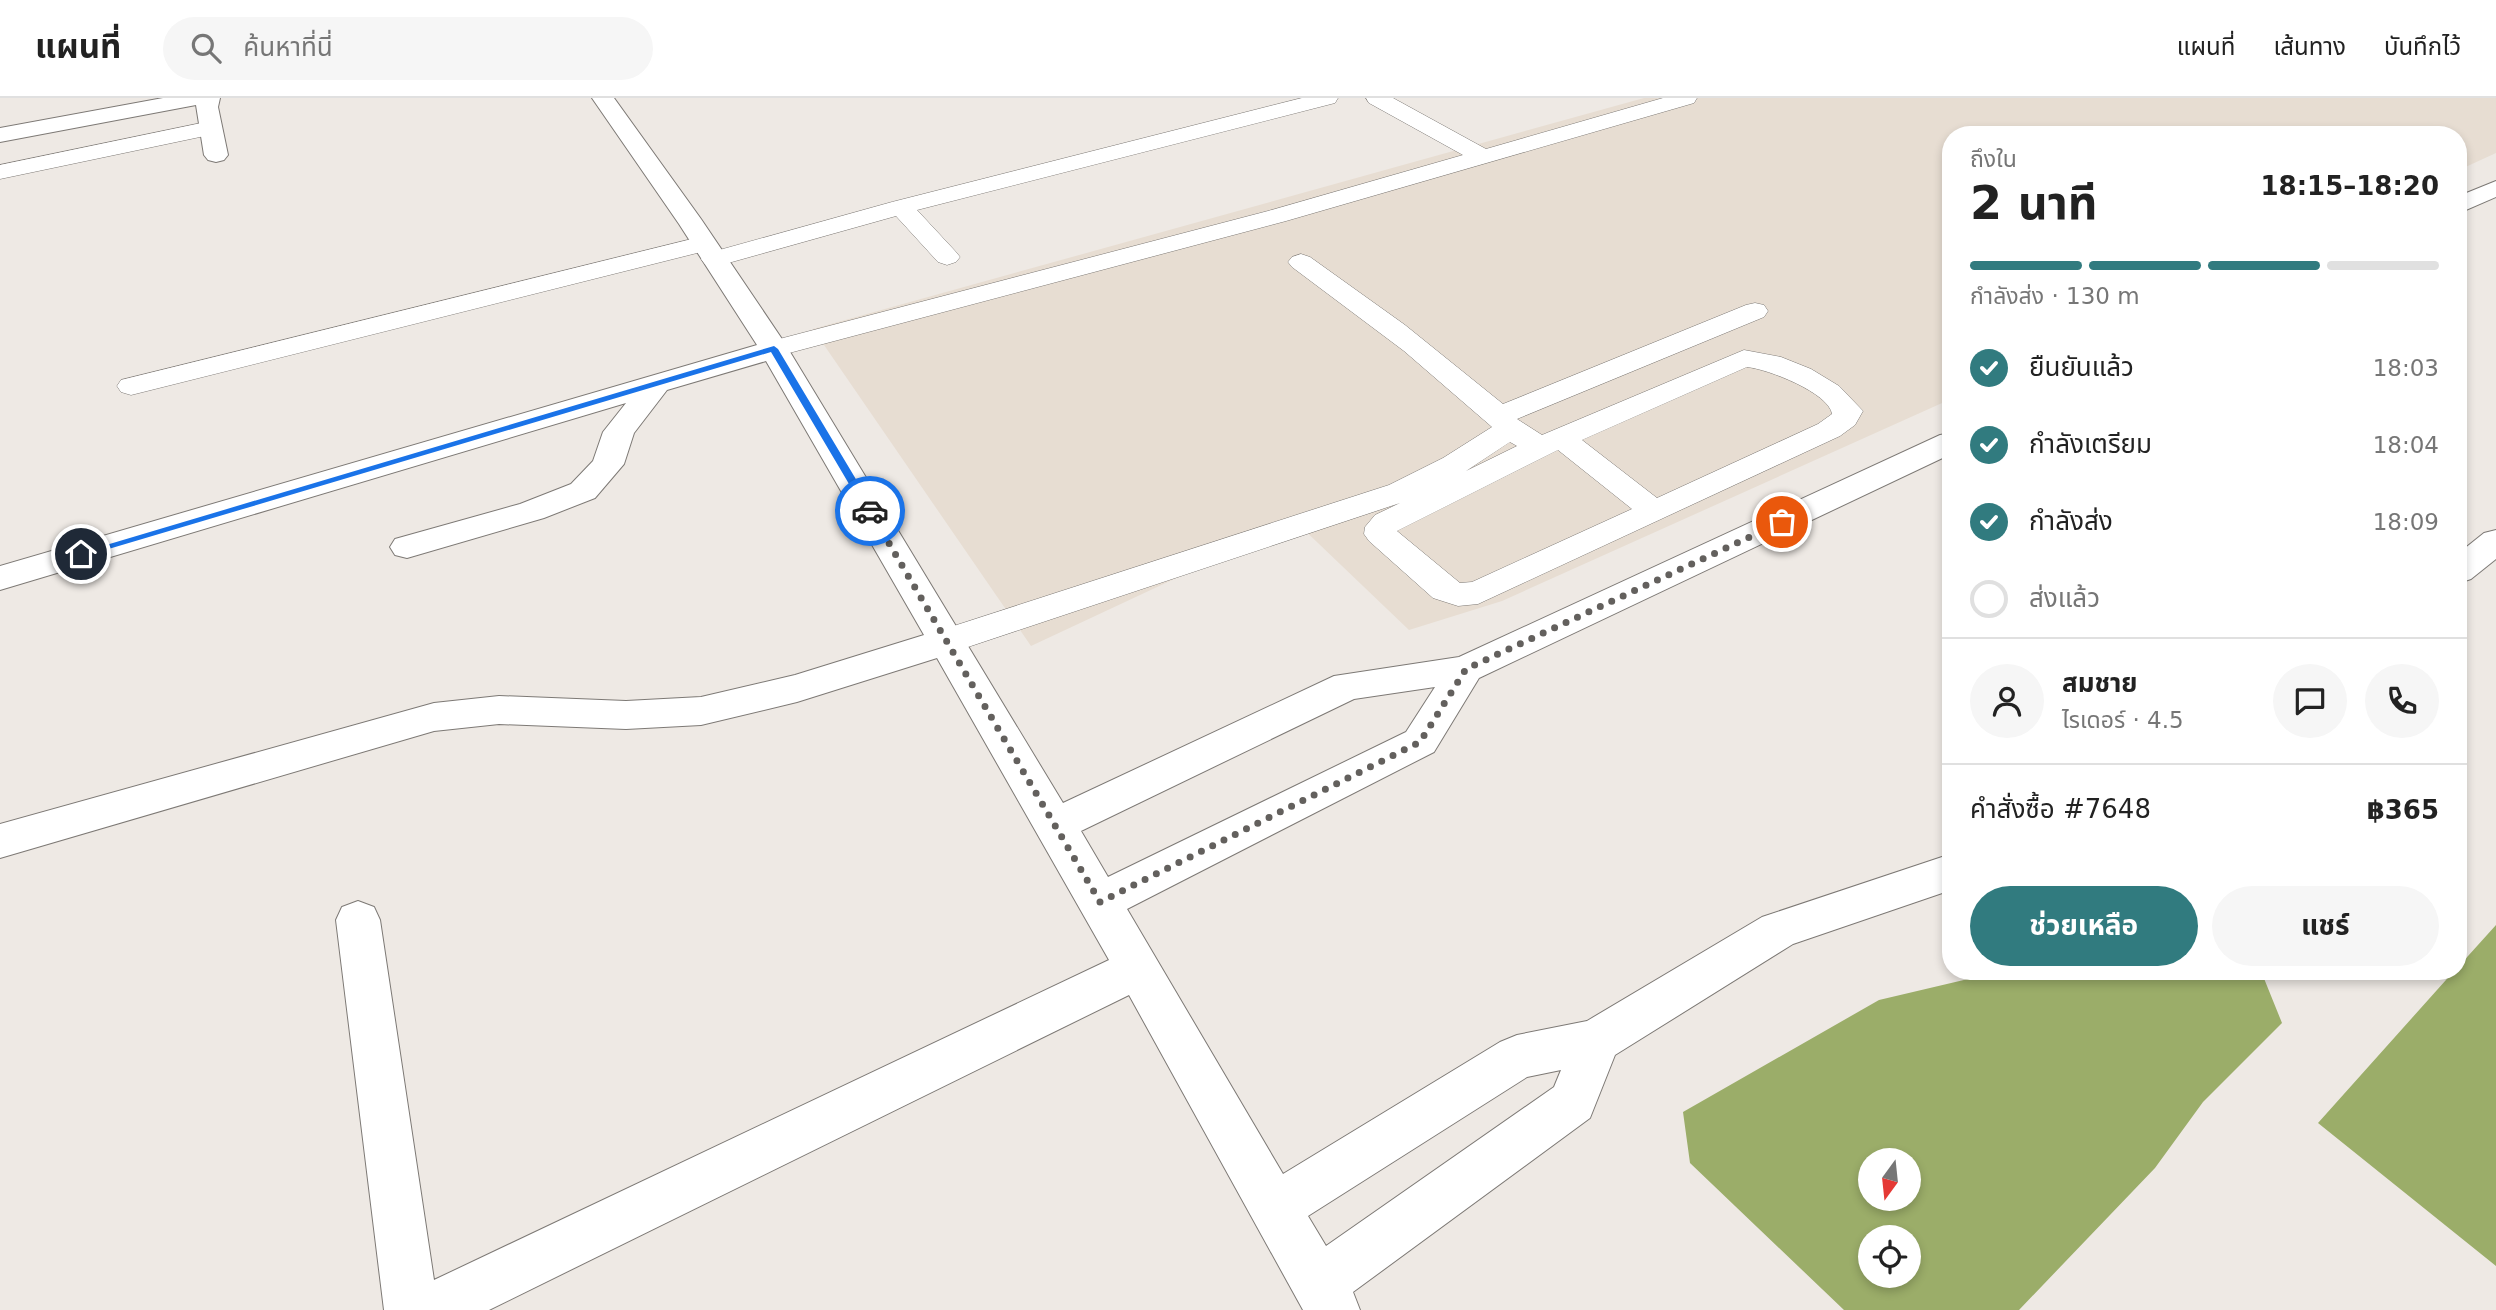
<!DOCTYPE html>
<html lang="th">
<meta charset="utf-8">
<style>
body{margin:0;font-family:"DejaVu Sans","Noto Sans Thai",sans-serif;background:#f6f6f6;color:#222;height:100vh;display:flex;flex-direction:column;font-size:26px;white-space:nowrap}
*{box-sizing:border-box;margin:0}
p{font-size:23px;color:#767676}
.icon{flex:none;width:38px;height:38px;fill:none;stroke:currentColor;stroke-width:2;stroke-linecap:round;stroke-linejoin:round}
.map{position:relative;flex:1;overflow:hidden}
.side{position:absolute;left:1942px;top:28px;width:525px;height:854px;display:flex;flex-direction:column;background:#fff;border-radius:28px;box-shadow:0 4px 10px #0003}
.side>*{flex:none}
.needle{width:46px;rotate:195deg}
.buttons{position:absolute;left:1858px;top:1050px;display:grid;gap:14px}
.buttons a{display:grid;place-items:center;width:63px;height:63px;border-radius:50%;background:#fff;box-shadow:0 4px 10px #0003;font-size:35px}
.pin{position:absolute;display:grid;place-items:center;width:60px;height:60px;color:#fff;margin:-30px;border:4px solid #fff;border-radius:50%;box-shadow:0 2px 7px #0007}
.courier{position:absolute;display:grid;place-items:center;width:70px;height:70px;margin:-35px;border:5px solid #1a73e8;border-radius:50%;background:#fff;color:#222;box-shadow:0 2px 9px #0007}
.headline em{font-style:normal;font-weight:700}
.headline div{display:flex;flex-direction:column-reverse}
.headline{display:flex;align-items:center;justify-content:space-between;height:119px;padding:0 28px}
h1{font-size:46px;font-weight:700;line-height:52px}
.bar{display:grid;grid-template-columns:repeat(4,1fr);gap:10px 7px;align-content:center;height:84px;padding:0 28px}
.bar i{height:9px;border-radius:5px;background:#e0e0e0}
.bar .on{background:#317b7f}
.bar p{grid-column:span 4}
.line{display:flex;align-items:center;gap:18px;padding:0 28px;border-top:2px solid #e0e0e0}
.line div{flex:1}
.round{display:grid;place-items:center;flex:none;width:74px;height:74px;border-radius:37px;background:#f6f6f6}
ol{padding:0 28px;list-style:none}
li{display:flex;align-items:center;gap:21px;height:77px}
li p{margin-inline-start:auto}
li .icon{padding:7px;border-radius:50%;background:#317b7f;color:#fff;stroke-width:4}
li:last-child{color:#767676}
li i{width:38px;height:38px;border:4px solid #e0e0e0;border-radius:50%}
.button{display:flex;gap:14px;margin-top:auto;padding:14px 28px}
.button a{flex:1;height:80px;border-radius:42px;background:#317b7f;color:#fff;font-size:28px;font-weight:700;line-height:80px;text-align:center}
.button a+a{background:#f6f6f6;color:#222}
header{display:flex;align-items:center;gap:42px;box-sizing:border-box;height:98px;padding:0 35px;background:#fff;border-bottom:2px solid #e0e0e0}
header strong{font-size:33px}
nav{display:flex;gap:38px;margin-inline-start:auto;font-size:24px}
.search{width:490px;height:63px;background:#f6f6f6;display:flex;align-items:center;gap:18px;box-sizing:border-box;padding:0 24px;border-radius:38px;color:#767676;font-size:26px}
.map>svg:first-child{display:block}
.built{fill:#e7ddd2}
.water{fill:#9bad69;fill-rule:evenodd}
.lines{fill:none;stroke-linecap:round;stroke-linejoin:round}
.lane-casing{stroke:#7d7975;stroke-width:1}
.street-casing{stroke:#7d7975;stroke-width:2}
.lane{fill:#fff;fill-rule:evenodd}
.street{fill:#fff;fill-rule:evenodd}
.route{fill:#1a73e8}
.done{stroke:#63605d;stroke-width:7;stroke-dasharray:0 12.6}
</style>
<header>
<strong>แผนที่</strong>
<div class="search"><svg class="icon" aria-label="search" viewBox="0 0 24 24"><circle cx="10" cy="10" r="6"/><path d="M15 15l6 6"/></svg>ค้นหาที่นี่</div>
<nav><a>แผนที่</a><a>เส้นทาง</a><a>บันทึกไว้</a></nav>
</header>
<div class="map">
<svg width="2496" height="1212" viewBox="0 0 2496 1212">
<rect width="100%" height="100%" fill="#eee9e4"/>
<path class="built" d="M1644 0H2496V55L2459 72V37H1951V301L1502 503 1409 532 1296 424 1031 548 813 231Z"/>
<path class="water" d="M2496 827V1168L2318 1025 2454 873H2459V868Z
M2002 873H2261L2282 925 2203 1004 2155 1070 2019 1212H1844L1690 1065 1683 1014 1879 902ZM1871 1062H1909V1101H1871ZM1871 1139H1909V1178H1871Z"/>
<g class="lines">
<g class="lane-casing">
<path id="lane" d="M1302 0H1338L1335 5 917 112 956 154 960 159 956 164 947 167 938 164 896 118 714 169 705 166 701 161 705 156 892 104Z
M1366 0H1393L1486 51 1663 0H1697L1694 5 1286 123 774 259 764 257 760 251 764 245 1268 113 1463 57 1369 5Z
M211 23 219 25 222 30 219 35 0 81V67Z
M704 138 713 141 717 146 713 151 131 297 121 294 117 288 121 282Z
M1301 156 1310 159 1405 227 1503 306 1746 207 1755 205 1764 207 1768 213 1764 219 1517 321 1542 337 1744 252 1781 259 1811 271 1839 288 1863 313 1855 327 1840 338 1478 506 1458 508 1433 500 1369 443 1364 436 1365 429 1375 417 1400 405 959 552 947 555 935 552 929 543 935 534 1389 387 1443 360 1492 329 1404 253 1292 169 1288 164 1292 159ZM1747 269C1768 271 1829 295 1832 316L1818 326 1657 400 1582 342ZM1510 344 1517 348 1466 373ZM1558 352 1632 411 1472 484 1460 485 1397 433Z"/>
</g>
<g class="street-casing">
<path id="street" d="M163 0H220L218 9 228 57 224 62 216 64 208 62 204 57 196 7 0 44V30Z
M592 0H614L701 121 784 244 1063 705 1334 578 1459 559 1940 337 1951 335V356L1479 580 1434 654 1127 811 1283 1076 1500 944 1517 937 1587 923 1762 819 1951 756V792L1793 846 1615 957 1590 1020 1353 1194 1360 1212H1303L1129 897 489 1212H384L336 822 342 809 358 803 374 809 380 822 434 1182 1109 862 937 560 797 604 701 627 626 631 499 626 434 633 0 760V726L434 605 499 598 626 603 701 599 795 577 924 537 766 263 667 292 634 335 624 366 595 400 544 420 407 460 395 457 390 449 395 441 520 406 571 386 593 363 603 334 626 305 0 492V468L757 247 679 126ZM1435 589 1406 634 1108 779 1081 733 1354 601ZM1561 972 1554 989 1326 1148 1308 1118 1527 979Z
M2496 83V99L2459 115V98Z
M2496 432V461L2471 481 2459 485V455L2484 435Z"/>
</g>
<use href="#lane" class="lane"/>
<use href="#street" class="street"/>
</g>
<path class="route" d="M774 248 778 251 875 413 873 415 865 413 771 254 85 458 76 456Z"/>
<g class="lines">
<path class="done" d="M870 413 1100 804 1420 644 1466 571 1782 424"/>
</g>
</svg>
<div class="buttons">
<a><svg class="needle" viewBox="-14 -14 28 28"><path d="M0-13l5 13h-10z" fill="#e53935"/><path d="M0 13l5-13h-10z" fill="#767676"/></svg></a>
<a><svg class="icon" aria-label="locate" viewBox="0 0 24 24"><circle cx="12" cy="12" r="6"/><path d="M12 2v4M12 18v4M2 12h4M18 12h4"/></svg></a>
</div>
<div class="pin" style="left:1782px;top:424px;background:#ea580c"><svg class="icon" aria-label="bag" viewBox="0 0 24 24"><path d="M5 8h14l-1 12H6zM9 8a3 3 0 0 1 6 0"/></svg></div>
<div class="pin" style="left:81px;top:456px;background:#1f2937"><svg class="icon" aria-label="home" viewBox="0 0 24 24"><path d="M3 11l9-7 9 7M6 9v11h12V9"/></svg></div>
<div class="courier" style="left:870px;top:413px"><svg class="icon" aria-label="car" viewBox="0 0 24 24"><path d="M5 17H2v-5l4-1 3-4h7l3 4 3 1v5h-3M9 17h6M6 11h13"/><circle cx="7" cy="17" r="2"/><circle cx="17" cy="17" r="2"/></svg></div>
<section class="side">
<div class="headline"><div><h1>2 นาที</h1><p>ถึงใน</p></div><em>18:15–18:20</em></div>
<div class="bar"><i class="on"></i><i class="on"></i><i class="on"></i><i></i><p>กำลังส่ง · 130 m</p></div>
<ol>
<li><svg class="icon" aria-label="check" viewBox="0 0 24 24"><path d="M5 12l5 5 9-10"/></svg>ยืนยันแล้ว<p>18:03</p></li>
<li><svg class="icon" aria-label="check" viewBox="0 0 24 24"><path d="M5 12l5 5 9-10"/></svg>กำลังเตรียม<p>18:04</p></li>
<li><svg class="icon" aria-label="check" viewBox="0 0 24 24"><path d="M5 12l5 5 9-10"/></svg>กำลังส่ง<p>18:09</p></li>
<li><i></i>ส่งแล้ว</li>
</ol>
<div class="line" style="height:126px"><a class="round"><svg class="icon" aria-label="person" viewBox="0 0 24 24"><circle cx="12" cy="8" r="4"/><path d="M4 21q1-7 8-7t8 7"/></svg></a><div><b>สมชาย</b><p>ไรเดอร์ · 4.5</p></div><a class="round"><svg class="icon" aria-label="chat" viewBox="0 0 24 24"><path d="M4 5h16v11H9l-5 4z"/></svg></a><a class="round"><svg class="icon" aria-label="phone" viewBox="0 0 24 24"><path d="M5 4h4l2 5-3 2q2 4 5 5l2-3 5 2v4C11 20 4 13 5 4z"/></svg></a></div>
<div class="line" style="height:91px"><div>คำสั่งซื้อ #7648</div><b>฿365</b></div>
<div class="button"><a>ช่วยเหลือ</a><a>แชร์</a></div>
</section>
</div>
